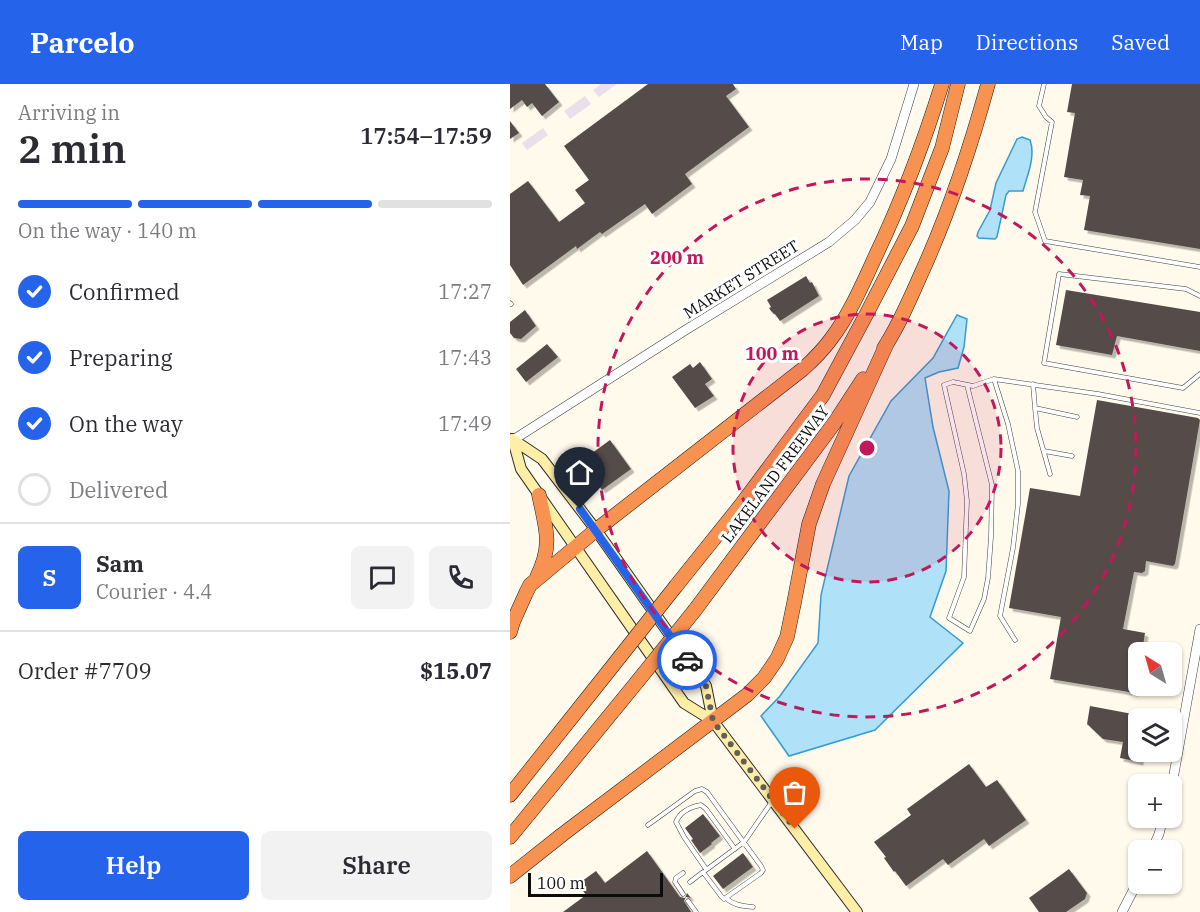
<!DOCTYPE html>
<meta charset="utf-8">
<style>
body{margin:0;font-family:"IBM Plex Serif",serif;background:#f2f2f3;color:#2b2b33;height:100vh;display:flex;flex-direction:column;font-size:22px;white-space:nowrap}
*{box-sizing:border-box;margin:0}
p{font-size:20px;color:#7c7c81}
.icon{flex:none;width:33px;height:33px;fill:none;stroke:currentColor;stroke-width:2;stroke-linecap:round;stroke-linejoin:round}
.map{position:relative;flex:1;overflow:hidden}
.details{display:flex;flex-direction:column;background:#fff;width:510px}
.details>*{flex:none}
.needle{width:39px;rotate:323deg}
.fabs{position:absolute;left:618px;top:558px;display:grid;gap:12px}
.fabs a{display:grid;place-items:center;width:54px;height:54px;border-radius:9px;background:#fff;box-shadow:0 2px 4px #0004;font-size:30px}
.scale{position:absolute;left:18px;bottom:15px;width:135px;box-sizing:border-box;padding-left:6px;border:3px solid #0c0c0c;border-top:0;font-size:16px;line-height:21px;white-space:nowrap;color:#0c0c0c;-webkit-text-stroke:4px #fff;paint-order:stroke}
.pin{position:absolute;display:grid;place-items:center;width:51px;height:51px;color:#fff;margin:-62px -26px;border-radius:50% 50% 50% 0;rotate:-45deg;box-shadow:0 0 6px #0007}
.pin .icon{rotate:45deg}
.courier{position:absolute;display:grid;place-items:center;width:60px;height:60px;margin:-30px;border:4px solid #2563eb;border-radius:50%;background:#fff;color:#222;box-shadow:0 2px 8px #0007}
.overview em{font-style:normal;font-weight:600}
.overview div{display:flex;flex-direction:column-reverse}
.overview{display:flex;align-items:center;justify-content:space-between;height:102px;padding:0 18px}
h1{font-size:39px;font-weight:600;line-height:45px}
.bar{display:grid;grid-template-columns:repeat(4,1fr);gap:9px 6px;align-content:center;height:72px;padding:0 18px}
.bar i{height:8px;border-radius:4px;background:#e1e1e2}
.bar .current{background:#2563eb}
.bar p{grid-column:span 4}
.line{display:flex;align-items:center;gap:15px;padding:0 18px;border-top:2px solid #e1e1e2}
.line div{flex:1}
.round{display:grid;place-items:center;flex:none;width:63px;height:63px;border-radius:9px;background:#f2f2f3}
ol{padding:0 18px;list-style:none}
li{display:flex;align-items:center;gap:18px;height:66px}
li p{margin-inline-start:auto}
li .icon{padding:6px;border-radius:50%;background:#2563eb;color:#fff;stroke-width:4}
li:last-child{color:#7c7c81}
li i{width:33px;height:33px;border:3px solid #e1e1e2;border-radius:50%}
.primary-button{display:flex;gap:12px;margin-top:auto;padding:12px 18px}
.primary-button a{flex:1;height:69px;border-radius:9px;background:#2563eb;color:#fff;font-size:24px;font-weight:600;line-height:69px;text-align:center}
.primary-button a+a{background:#f2f2f3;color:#2b2b33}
header{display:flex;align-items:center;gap:36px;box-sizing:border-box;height:84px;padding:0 30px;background:#2563eb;color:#fff}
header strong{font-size:28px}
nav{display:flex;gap:33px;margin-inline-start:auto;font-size:21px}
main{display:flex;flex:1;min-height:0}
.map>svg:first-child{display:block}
.industrial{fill:#eae0ec}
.water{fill:#afe1f8;stroke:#349cd0;stroke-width:1.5}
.building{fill:#554c48;filter:url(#shadow)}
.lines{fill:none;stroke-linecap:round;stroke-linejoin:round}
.service-casing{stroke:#3f3f3f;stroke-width:5}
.tertiary-casing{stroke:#3f3f3f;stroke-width:10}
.secondary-casing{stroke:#2e2e2e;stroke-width:12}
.motorway-casing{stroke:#1d1d1d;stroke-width:15}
.service{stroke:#fff;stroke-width:4}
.tertiary{stroke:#fff;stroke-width:9}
.secondary{stroke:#ffefa6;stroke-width:10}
.motorway{stroke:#f89251;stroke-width:14}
.motorway-bridge-casing{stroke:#1d1d1d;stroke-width:15;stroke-linecap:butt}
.motorway-bridge{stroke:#f89251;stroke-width:14}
.done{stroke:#615f5a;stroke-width:6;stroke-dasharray:0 10.8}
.route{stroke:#2563eb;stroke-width:8}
.ring{fill:none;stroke:#c2185b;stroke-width:3;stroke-dasharray:10 8}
.labels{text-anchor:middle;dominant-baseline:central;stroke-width:6;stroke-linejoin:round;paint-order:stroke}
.street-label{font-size:16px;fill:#0c0c0c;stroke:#fff}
.centre{fill:#c2185b;stroke:#fff;stroke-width:3}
.ring-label{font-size:18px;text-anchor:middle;font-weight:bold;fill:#c2185b;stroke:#fff;stroke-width:6;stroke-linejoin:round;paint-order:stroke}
</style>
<header>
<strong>Parcelo</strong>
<nav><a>Map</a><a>Directions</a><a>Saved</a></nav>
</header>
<main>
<section class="details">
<div class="overview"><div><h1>2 min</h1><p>Arriving in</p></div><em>17:54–17:59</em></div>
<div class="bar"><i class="current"></i><i class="current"></i><i class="current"></i><i></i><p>On the way · 140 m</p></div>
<ol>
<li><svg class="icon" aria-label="check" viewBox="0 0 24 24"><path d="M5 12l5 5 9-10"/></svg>Confirmed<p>17:27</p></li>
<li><svg class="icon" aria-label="check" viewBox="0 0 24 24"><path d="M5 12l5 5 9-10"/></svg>Preparing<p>17:43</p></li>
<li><svg class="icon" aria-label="check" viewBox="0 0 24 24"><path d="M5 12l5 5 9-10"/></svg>On the way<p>17:49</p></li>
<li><i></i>Delivered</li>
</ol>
<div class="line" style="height:108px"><b class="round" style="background:#2563eb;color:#fff">S</b><div><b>Sam</b><p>Courier · 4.4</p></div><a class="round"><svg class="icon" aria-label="chat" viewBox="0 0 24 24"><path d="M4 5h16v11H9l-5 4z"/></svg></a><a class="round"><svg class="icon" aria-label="phone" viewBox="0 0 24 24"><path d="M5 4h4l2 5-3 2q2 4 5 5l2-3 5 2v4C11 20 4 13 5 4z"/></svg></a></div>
<div class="line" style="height:78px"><div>Order #7709</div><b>$15.07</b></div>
<div class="primary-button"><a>Help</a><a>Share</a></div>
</section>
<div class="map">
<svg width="690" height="828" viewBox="0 0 690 828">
<defs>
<filter id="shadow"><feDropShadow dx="3.5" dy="3.5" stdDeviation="0" flood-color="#0004"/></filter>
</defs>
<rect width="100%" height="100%" fill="#fffaeb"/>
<path class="industrial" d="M91 0H107L89 13 83 6Z
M75 12 81 20 60 35 54 27Z
M33 44 38 51 17 66 12 59Z"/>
<path class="water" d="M512 53 520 56C526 72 517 92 513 107H499L496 111 487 153 485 155 469 154 467 152 468 148 480 126 486 99 507 55Z
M447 231 457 235 454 263 448 284 429 288 415 294 423 343 439 407 436 487 420 533 453 559 365 646 279 672 251 632 270 612 308 559 311 511 339 392 381 317 423 274Z"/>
<path class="building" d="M0 0H35L49 18 32 32 22 19 17 23 12 16 0 25Z
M138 0H223L226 5 216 12 239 43 175 90 182 100 142 130 135 120 92 150 90 148 67 165 66 162 13 201 0 181V110L18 97 49 138 75 119 65 106 79 96 54 62Z
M562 0H690V165L574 146 580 112 570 111 573 96 554 93 565 29 557 28Z
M0 37 9 49 0 55Z
M296 192 300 199 302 198 309 212 270 237 265 230H264L261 227 259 224 261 223 257 216Z
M556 206 690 228V267L607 252 602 271 546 261Z
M15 226 26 242 11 255 4 254 0 249V238Z
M37 260 48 273 16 298 6 285Z
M190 278 202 295 195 300 204 312 185 324 162 293 180 280 183 284Z
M587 316 688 334 690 336 665 480 663 482 636 477 635 487 632 489 624 488 613 545 635 549 632 568H628V587L625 609 540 595 551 533 499 524 520 404 570 412Z
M100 356 121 385 92 406 71 377Z
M580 622 628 631V668H631L630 678 610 674 613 658 593 655 577 640Z
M459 680 476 703 487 696 516 736 479 762 474 755 438 781 433 775 396 802 385 787 384 788 374 774 376 773 364 758 401 731 397 725Z
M193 730 210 752 201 759 202 760 190 769 181 756 183 755 175 744Z
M137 767 170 813 175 814 177 809 181 814 176 813 174 817 181 828H53L76 811 68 800 86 787 95 799Z
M233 769 243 783 213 805 203 792Z
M559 785 577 809 575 815 556 828H529L519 814Z"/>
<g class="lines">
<g class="service-casing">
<path id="service" d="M534 0 529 22 536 33 542 38 525 128 535 157 690 183
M690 212 676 205 549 190 534 279 673 304 690 290
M0 219 1 220
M523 300 525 324 567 333
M457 301 482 401 481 453 478 494 474 515 460 547 439 534 454 493 457 417 454 390 434 301 443 298 463 302 484 295
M525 324 527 344 540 390
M534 367 562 372
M505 556 490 532 503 464 508 420V387L498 340 484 295 588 310 690 329
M138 741 185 707 192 705 197 708 251 782 253 786 251 789 214 815 211 812 193 788 180 798
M196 785 174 753 166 738C170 728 180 723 191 721L196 725 225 765
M196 786 234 758 261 719
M173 789 166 794 165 798 173 810
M216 814C223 821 232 822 243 823
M178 817 186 828"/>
</g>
<g class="tertiary-casing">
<path id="tertiary" d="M3 356 174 247 319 158 345 136 360 118 381 75 404 0
M662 701 690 545
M642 766 649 750 653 734
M612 828 628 797"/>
</g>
<g class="secondary-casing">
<path id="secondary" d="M2 355 32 375 86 446 196 602 203 637
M3 356 11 385 174 619 203 637 347 828"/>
</g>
<g class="motorway-casing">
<path id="motorway" d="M374 264C389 241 400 215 411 190 439 129 460 65 478 0
M27 493C43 460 36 445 29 411
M166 502 231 421 313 311 357 229 402 142 432 64 448 0
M185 526 325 338 353 295
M0 548 3 538 16 509 20 501 86 446 293 285C303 276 313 266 321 255 340 230 353 199 366 171 392 116 414 58 432 0
M0 711 109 574
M0 753 127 598
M0 792 53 750 237 611 254 594 267 575 277 553 284 519 299 440 313 400 378 257"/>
</g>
<use href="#service" class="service"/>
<use href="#tertiary" class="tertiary"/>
<use href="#secondary" class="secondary"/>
<use href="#motorway" class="motorway"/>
<g class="motorway-bridge-casing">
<path id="motorway-bridge" d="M109 574 166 502
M127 598 185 526"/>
</g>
<use href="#motorway-bridge" class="motorway-bridge"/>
</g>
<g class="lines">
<path class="done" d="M177 576 196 602 203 637 285 745"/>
<path class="route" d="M70 425 177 576"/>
</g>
<circle cx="357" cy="364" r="134" fill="#c2185b" fill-opacity=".12"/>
<g class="ring">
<circle cx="357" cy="364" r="134"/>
<circle cx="357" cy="364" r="269"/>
</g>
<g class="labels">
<g class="street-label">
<text transform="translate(231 195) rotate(-32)">MARKET STREET</text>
<text transform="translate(265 390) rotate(-53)">LAKELAND FREEWAY</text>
</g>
</g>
<circle cx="357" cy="364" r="9" class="centre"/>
<g class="ring-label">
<text x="167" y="180">200 m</text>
<text x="262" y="276">100 m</text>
</g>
</svg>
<div class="fabs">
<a><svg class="needle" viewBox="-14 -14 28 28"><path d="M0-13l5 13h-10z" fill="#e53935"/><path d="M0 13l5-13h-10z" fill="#7c7c81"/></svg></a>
<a><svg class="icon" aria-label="layers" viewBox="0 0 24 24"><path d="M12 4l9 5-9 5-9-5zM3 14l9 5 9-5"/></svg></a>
<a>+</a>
<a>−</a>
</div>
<div class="scale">100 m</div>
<div class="pin" style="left:285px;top:745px;background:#ea580c"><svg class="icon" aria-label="bag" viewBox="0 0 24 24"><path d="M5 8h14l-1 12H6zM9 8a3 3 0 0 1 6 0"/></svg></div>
<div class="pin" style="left:70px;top:425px;background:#1f2937"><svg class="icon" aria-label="home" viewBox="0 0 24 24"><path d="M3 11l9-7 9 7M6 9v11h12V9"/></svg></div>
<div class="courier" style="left:177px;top:576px"><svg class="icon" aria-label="car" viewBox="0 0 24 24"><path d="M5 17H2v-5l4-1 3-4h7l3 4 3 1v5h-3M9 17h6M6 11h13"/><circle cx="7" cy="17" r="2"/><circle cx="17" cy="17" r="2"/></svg></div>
</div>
</main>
